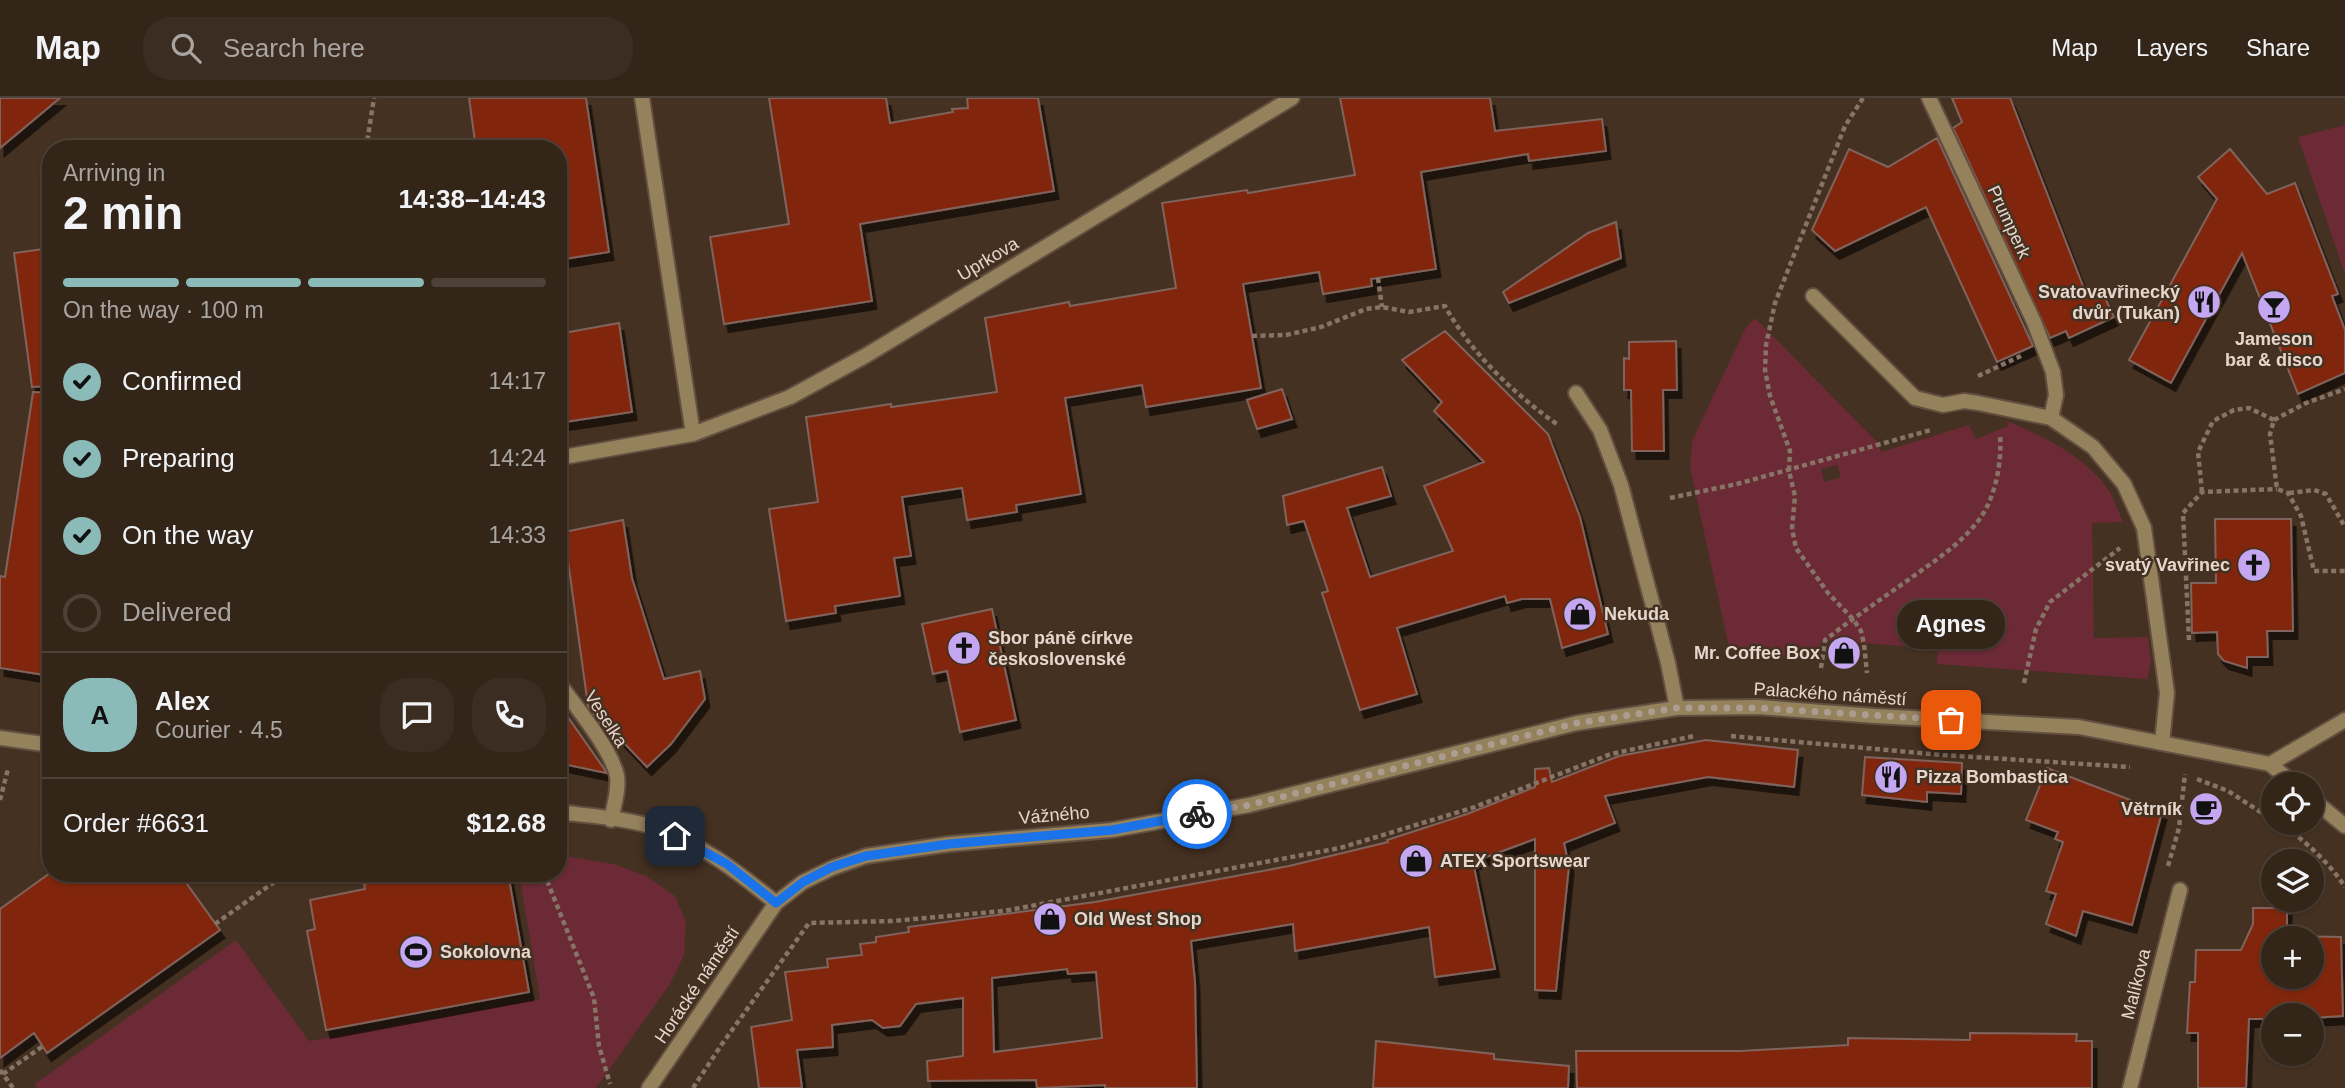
<!DOCTYPE html>
<meta charset="utf-8">
<style>
body{margin:0;font-family:Helvetica,sans-serif;background:#3c2d22;color:#f1f3f6;height:100vh;display:flex;flex-direction:column;font-size:26px;white-space:nowrap}
*{box-sizing:border-box;margin:0}
p{font-size:23px;color:#a9a5a2}
.icon{flex:none;width:38px;height:38px;fill:none;stroke:currentColor;stroke-width:2;stroke-linecap:round;stroke-linejoin:round}
.map{position:relative;flex:1;overflow:hidden}
.details{position:absolute;left:42px;top:42px;width:525px;height:742px;display:flex;flex-direction:column;background:#342519;border-radius:28px;box-shadow:0 2px 5px #0004,0 0 0 2px #4e4238}
.details>*{flex:none}
.buttons{position:absolute;left:2261px;top:674px;display:grid;gap:14px}
.buttons a{display:grid;place-items:center;width:63px;height:63px;border-radius:50%;background:#342519;box-shadow:0 2px 5px #0004,0 0 0 2px #4e4238;font-size:35px}
.pin{position:absolute;display:grid;place-items:center;width:60px;height:60px;color:#fff;margin:-30px;border-radius:14px;box-shadow:0 4px 10px #0006}
.courier{position:absolute;display:grid;place-items:center;width:70px;height:70px;margin:-35px;border:5px solid #1a73e8;border-radius:50%;background:#fff;color:#222;box-shadow:0 2px 9px #0007}
.bubble{position:absolute;height:49px;border-radius:24px;background:#342519;box-shadow:0 2px 5px #0004,0 0 0 2px #4e4238;font-size:23px;font-weight:700;line-height:49px;text-align:center}
.head em{font-style:normal;font-weight:700}
.head div{display:flex;flex-direction:column-reverse}
.head{display:flex;align-items:center;justify-content:space-between;height:119px;padding:0 21px}
h1{font-size:46px;font-weight:700;line-height:52px}
.bar{display:grid;grid-template-columns:repeat(4,1fr);gap:10px 7px;align-content:center;height:84px;padding:0 21px}
.bar i{height:9px;border-radius:5px;background:#4e4238}
.bar .selected{background:#8bbbb9}
.bar p{grid-column:span 4}
.line{display:flex;align-items:center;gap:18px;padding:0 21px;border-top:2px solid #4e4238}
.line div{flex:1}
.round{display:grid;place-items:center;flex:none;width:74px;height:74px;border-radius:28px;background:#3c2d22}
ol{padding:0 21px;list-style:none}
li{display:flex;align-items:center;gap:21px;height:77px}
li p{margin-inline-start:auto}
li .icon{padding:7px;border-radius:50%;background:#8bbbb9;color:#111;stroke-width:4}
li:last-child{color:#a9a5a2}
li i{width:38px;height:38px;border:4px solid #4e4238;border-radius:50%}
header{display:flex;align-items:center;gap:42px;box-sizing:border-box;height:98px;padding:0 35px;background:#342519;border-bottom:2px solid #4e4238}
header strong{font-size:33px}
nav{display:flex;gap:38px;margin-inline-start:auto;font-size:24px}
.search{width:490px;height:63px;background:#3c2d22;display:flex;align-items:center;gap:18px;box-sizing:border-box;padding:0 24px;border-radius:28px;color:#a9a5a2;font-size:26px}
.map>svg:first-child{display:block}
.green{fill:#6b2a36;fill-rule:evenodd}
.building{fill:#812811;stroke:#7f635b;stroke-width:2;fill-rule:evenodd;filter:url(#shadow)}
.lines{fill:none;stroke-linecap:round;stroke-linejoin:round}
.pedestrian-casing{stroke:#624f40;stroke-width:18}
.minor-casing{stroke:#624f40;stroke-width:18}
.tertiary-casing{stroke:#624f40;stroke-width:18}
.path{stroke:#867467;stroke-width:4.5;stroke-dasharray:5 3.5;stroke-linecap:butt}
.pedestrian{stroke:#95815c;stroke-width:14}
.minor{stroke:#95815c;stroke-width:14}
.tertiary{stroke:#95815c;stroke-width:14}
.done{stroke:#ad9d91;stroke-width:7;stroke-dasharray:0 12.6}
.route{stroke:#1a73e8;stroke-width:9}
.labels{text-anchor:middle;dominant-baseline:central;stroke-width:5;stroke-linejoin:round;paint-order:stroke}
.street-label{font-size:18px;fill:#e5d7ce;stroke:#453121}
.poi-label{font-size:18px;font-weight:bold;fill:#e5d7ce;stroke:#453121;text-anchor:start}
</style>
<header>
<strong>Map</strong>
<div class="search"><svg class="icon" aria-label="search" viewBox="0 0 24 24"><circle cx="10" cy="10" r="6"/><path d="M15 15l6 6"/></svg>Search here</div>
<nav><a>Map</a><a>Layers</a><a>Share</a></nav>
</header>
<div class="map">
<svg width="2345" height="990" viewBox="0 0 2345 990">
<defs>
<filter id="shadow"><feDropShadow dx="4.5" dy="8" stdDeviation="0" flood-color="#0009"/></filter>
</defs>
<rect width="100%" height="100%" fill="#453121"/>
<path class="green" d="M2345 27V176L2298 39Z
M1755 220 1878 345 1881 354 1969 327 1976 341 2008 328 2007 323C2043 338 2083 357 2107 390 2114 399 2118 413 2123 424L2092 425 2094 540 2148 539 2151 564 2147 581 1937 566 1938 551 1825 542H1821L1819 561 1730 554 1690 369 1692 343 1745 231ZM1837 367 1841 379 1824 384 1821 371Z
M558 757 614 766 646 778 675 798 686 824 684 857 670 886 596 990H37L35 986 236 842 309 943 540 901 519 775H558Z"/>
<path class="building" d="M0 0H60L0 50Z
M469 0H586L609 154 558 162V51H476Z
M769 0H886L890 25 953 14 952 11 968 10 967 0H1038L1054 93 860 126 872 203 724 226 710 139 789 126Z
M1340 0H1490L1495 33 1602 21 1606 53 1529 63 1528 56 1421 74 1436 171 1371 181 1372 188 1323 196 1319 174 1243 186 1261 290 1146 309 1142 287 1065 300 1081 396 1016 407 1017 414 967 422 962 390 902 399 911 458 894 460 900 498 835 508 836 515 786 523 769 411 818 404 806 319 891 306V309L997 294 985 220 1069 204 1070 208 1176 190 1162 105 1247 92 1248 95 1355 77Z
M1952 0H2010L2085 193 2100 189 2114 219 2069 240 2066 233 2050 240 1953 30 1962 24Z
M1937 40 2033 248 1997 264 1926 109 1835 153 1812 132 1849 51 1888 69Z
M2230 51 2267 96 2295 85 2338 196 2332 198 2345 232V275L2298 296 2242 155 2171 285 2129 262 2217 101 2198 79Z
M1616 124 1621 160 1509 205 1503 194 1588 135Z
M51 150V288L32 289 14 155Z
M619 225 632 314 558 325V236Z
M1445 233 1548 336 1580 419 1608 536 1562 550 1550 501H1522L1507 505 1505 498 1397 530 1417 596 1360 612 1322 495 1328 493 1304 423 1287 427 1283 398 1382 369 1391 398 1347 410 1370 479 1453 453 1424 388 1484 364 1434 313 1442 304 1402 262Z
M1676 243 1677 292H1663L1664 353H1632L1631 292H1624V260L1629 261V244Z
M1282 291 1292 321 1257 331 1247 302Z
M33 294 51 295V578L0 570V478L5 479Z
M2215 421H2291L2293 533H2267L2268 559H2247V570L2224 563 2218 556 2217 534 2192 535 2191 485H2216Z
M623 422 632 480 664 581 700 573 705 601 671 646 647 669 606 626 604 631 588 608 564 434Z
M992 511 1016 622 960 634 947 573 933 576 922 526Z
M558 605 605 672 606 675 558 665Z
M1706 642 1798 652 1794 689 1708 679 1605 698 1615 725 1564 745 1569 768 1556 893 1535 892V741L1473 764 1495 871 1435 879 1429 829 1295 853 1293 826 1191 843 1195 884 1197 990H1105V987L1037 990 1036 982 928 983 927 963 963 958V900L916 906 900 928 883 930 872 922 832 927 833 949 797 952 802 990H759L751 929 792 922 785 874 828 869 827 861 862 857 860 846 876 844V839L909 834 908 829 1095 804 1289 768 1388 744 1387 742 1467 716 1535 689V671L1549 670 1552 684 1619 658ZM1067 871 1068 876 1096 874 1102 940 994 954 992 880Z
M1865 659 1962 665 1961 696 1927 694V704L1862 697Z
M2047 670 2162 714 2132 827 2083 813 2076 838 2046 826 2056 796 2046 793 2063 744 2055 741 2058 734 2026 722Z
M50 775H179L220 832 47 955 34 935 0 960V811Z
M422 775H508L529 894 326 932 307 833 315 831 310 802 365 791 364 786Z
M2253 810H2287V838L2341 839 2343 918 2312 920V917H2273V921H2249L2246 990H2198V935H2187L2190 884H2195L2196 852H2241L2253 826ZM2273 840H2312V878H2273Z
M1970 935 2077 936 2076 943H2092V990H1577L1576 953H1740L1848 947V940L1970 942Z
M1376 943 1494 956V961L1569 968 1568 990H1373Z"/>
<g class="lines">
<g class="pedestrian-casing">
<path id="pedestrian" d="M558 584C575 608 611 650 617 678 619 693 614 707 611 722"/>
</g>
<g class="minor-casing">
<path id="minor" d="M642 0 693 336
M1929 0 2034 224 2053 274 2056 297 2051 320 2093 349 2124 386 2144 430 2167 595 2162 645
M1813 198 1915 300 1943 307 1964 303 1978 305 2051 320
M1576 295 1600 332 1621 387 1668 565 1677 610
M558 360 693 336 790 299 865 258 1292 0
M2270 666 2345 622
M2130 990 2180 792"/>
</g>
<g class="tertiary-casing">
<path id="tertiary" d="M0 640 51 647
M2312 701 2345 728
M558 714C589 718 627 720 656 730 701 745 739 775 776 805
M649 990 776 805 803 784 832 770 866 758 949 746 1112 732 1249 707 1577 625 1677 610 1759 609 1875 618 2079 629 2270 666 2294 686"/>
</g>
<path class="path" d="M1863 0 1845 28 1775 205 1766 247 1765 272 1770 298 1790 353 1789 373 1795 398 1792 431 1796 450 1828 495 1853 521 1861 533 1864 546 1867 575
M366 51 374 0
M1378 180 1382 209
M1252 238 1286 237 1321 229 1366 211 1382 209 1409 214 1445 208C1471 255 1514 296 1558 327
M1978 278 2021 258
M2274 322 2306 305 2345 291
M2202 394 2198 354 2213 323 2234 312 2249 310 2274 322 2270 336 2277 391 2288 395 2301 418 2314 473H2345
M2289 395 2314 392 2326 396 2345 429
M1670 400 1737 386 1931 332
M2189 542 2183 415 2202 394 2277 391
M1821 570 1825 542C1852 521 1880 502 1908 482 1933 464 1963 445 1981 419 1996 397 2002 363 2000 337
M2024 585 2036 531 2050 504 2120 450
M1731 638 1943 657 2130 669
M2197 681 2228 693 2273 722
M0 702 8 671
M2278 724C2302 740 2329 764 2345 789
M2168 768 2179 730 2185 676
M544 775 594 900 599 948 610 986
M215 826 287 775
M0 972 13 990
M3 976 43 948
M693 990 722 946 809 825 892 823 1004 813 1340 750 1472 710 1611 656 1694 638"/>
<use href="#pedestrian" class="pedestrian"/>
<use href="#minor" class="minor"/>
<use href="#tertiary" class="tertiary"/>
</g>
<g class="lines">
<path class="done" d="M1197 716 1249 707 1577 625 1677 610H1759L1951 622"/>
<path class="route" d="M675 738 727 766 776 805 803 784 832 769 866 758 949 746 1112 732 1197 716"/>
</g>
<defs>
<g id="restaurant-disc" transform="scale(1.75)"><circle r="9.5" fill="#c5a7f1" stroke="#453121"/><path d="M-5-6h1v4h1v-4h1v4h1v-4h1v5L-1.5 .5V6h-2V.5L-5-1ZM5-6V6H3V1.5H1.5Q1.5-4 5-6Z" fill="#111"/></g>
<g id="bar-disc" transform="scale(1.75)"><circle r="9.5" fill="#c5a7f1" stroke="#453121"/><path d="M-6-5H6L.8 .8V4.5H3.5V6h-7V4.5H-.8V.8Z" fill="#111"/></g>
<g id="church-disc" transform="scale(1.75)"><circle r="9.5" fill="#c5a7f1" stroke="#453121"/><path d="M-1.2-6h2.4v3.5h3.3v2.4h-3.3V6h-2.4V-.1h-3.3v-2.4h3.3Z" fill="#111"/></g>
<g id="shop-disc" transform="scale(1.75)"><circle r="9.5" fill="#c5a7f1" stroke="#453121"/><path d="M-5-2.5h2.3a2.7 3.5 0 0 1 5.4 0H5L5.5 6h-11ZM-1.5-2.5h3a1.5 2.3 0 0 0-3 0Z" fill="#111"/></g>
<g id="cafe-disc" transform="scale(1.75)"><circle r="9.5" fill="#c5a7f1" stroke="#453121"/><path d="M-5.5-4.5H6V0H3Q3 3.5 0 3.5H-2.5Q-5.5 3.5-5.5 0ZM3-3.2v2h1.7v-2ZM-6 4.5H4V6H-6Z" fill="#111"/></g>
<g id="stadium-disc" transform="scale(1.75)"><circle r="9.5" fill="#c5a7f1" stroke="#453121"/><path d="M0-5a6.5 5 0 1 0 0 10a6.5 5 0 1 0 0-10ZM-3.5-1.8h7v3.6h-7Z" fill="#111"/></g>
</defs>
<g fill-rule="evenodd">
<use href="#restaurant-disc" x="2204" y="204"/>
<use href="#bar-disc" x="2274" y="209"/>
<use href="#church-disc" x="2254" y="467"/>
<use href="#shop-disc" x="1580" y="516"/>
<use href="#church-disc" x="964" y="550"/>
<use href="#shop-disc" x="1844" y="555"/>
<use href="#restaurant-disc" x="1891" y="679"/>
<use href="#cafe-disc" x="2206" y="711"/>
<use href="#shop-disc" x="1416" y="763"/>
<use href="#shop-disc" x="1050" y="821"/>
<use href="#stadium-disc" x="416" y="854"/>
</g>
<g class="labels">
<g class="street-label">
<text transform="translate(2009 124) rotate(65)">Prumperk</text>
<text transform="translate(988 161) rotate(-31)">Uprkova</text>
<text transform="translate(1830 596) rotate(4)">Palackého náměstí</text>
<text transform="translate(606 621) rotate(57)">Veselka</text>
<text transform="translate(1054 717) rotate(-5)">Vážného</text>
<text transform="translate(2136 886) rotate(-76)">Malíkova</text>
<text transform="translate(697 887) rotate(-56)">Horácké náměstí</text>
</g>
<g class="poi-label">
<text x="2180" y="194" text-anchor="end">Svatovavřinecký<tspan x="2180" dy="21">dvůr (Tukan)</tspan></text>
<text x="2274" y="241" text-anchor="middle">Jameson<tspan x="2274" dy="21">bar &amp; disco</tspan></text>
<text x="2230" y="467" text-anchor="end">svatý Vavřinec</text>
<text x="1604" y="516">Nekuda</text>
<text x="988" y="540">Sbor páně církve<tspan x="988" dy="21">československé</tspan></text>
<text x="1820" y="555" text-anchor="end">Mr. Coffee Box</text>
<text x="1916" y="679">Pizza Bombastica</text>
<text x="2182" y="711" text-anchor="end">Větrník</text>
<text x="1440" y="763">ATEX Sportswear</text>
<text x="1074" y="821">Old West Shop</text>
<text x="440" y="854">Sokolovna</text>
</g>
</g>
</svg>
<div class="buttons">
<a><svg class="icon" aria-label="locate" viewBox="0 0 24 24"><circle cx="12" cy="12" r="6"/><path d="M12 2v4M12 18v4M2 12h4M18 12h4"/></svg></a>
<a><svg class="icon" aria-label="layers" viewBox="0 0 24 24"><path d="M12 4l9 5-9 5-9-5zM3 14l9 5 9-5"/></svg></a>
<a>+</a>
<a>−</a>
</div>
<div class="pin" style="left:1951px;top:622px;background:#ea580c"><svg class="icon" aria-label="bag" viewBox="0 0 24 24"><path d="M5 8h14l-1 12H6zM9 8a3 3 0 0 1 6 0"/></svg></div>
<div class="pin" style="left:675px;top:738px;background:#1f2937"><svg class="icon" aria-label="home" viewBox="0 0 24 24"><path d="M3 11l9-7 9 7M6 9v11h12V9"/></svg></div>
<div class="courier" style="left:1197px;top:716px"><svg class="icon" aria-label="bike" viewBox="0 0 24 24"><circle cx="6" cy="16" r="4"/><circle cx="18" cy="16" r="4"/><path d="M6 16l4-8h5l3 8M10 8l3 8H6M13 5h3"/></svg></div>
<div class="bubble" style="left:1897px;top:502px;width:108px">Agnes</div>
<section class="details">
<div class="head"><div><h1>2 min</h1><p>Arriving in</p></div><em>14:38–14:43</em></div>
<div class="bar"><i class="selected"></i><i class="selected"></i><i class="selected"></i><i></i><p>On the way · 100 m</p></div>
<ol>
<li><svg class="icon" aria-label="check" viewBox="0 0 24 24"><path d="M5 12l5 5 9-10"/></svg>Confirmed<p>14:17</p></li>
<li><svg class="icon" aria-label="check" viewBox="0 0 24 24"><path d="M5 12l5 5 9-10"/></svg>Preparing<p>14:24</p></li>
<li><svg class="icon" aria-label="check" viewBox="0 0 24 24"><path d="M5 12l5 5 9-10"/></svg>On the way<p>14:33</p></li>
<li><i></i>Delivered</li>
</ol>
<div class="line" style="height:126px"><b class="round" style="background:#8bbbb9;color:#111">A</b><div><b>Alex</b><p>Courier · 4.5</p></div><a class="round"><svg class="icon" aria-label="chat" viewBox="0 0 24 24"><path d="M4 5h16v11H9l-5 4z"/></svg></a><a class="round"><svg class="icon" aria-label="phone" viewBox="0 0 24 24"><path d="M5 4h4l2 5-3 2q2 4 5 5l2-3 5 2v4C11 20 4 13 5 4z"/></svg></a></div>
<div class="line" style="height:91px"><div>Order #6631</div><b>$12.68</b></div>
</section>
</div>
